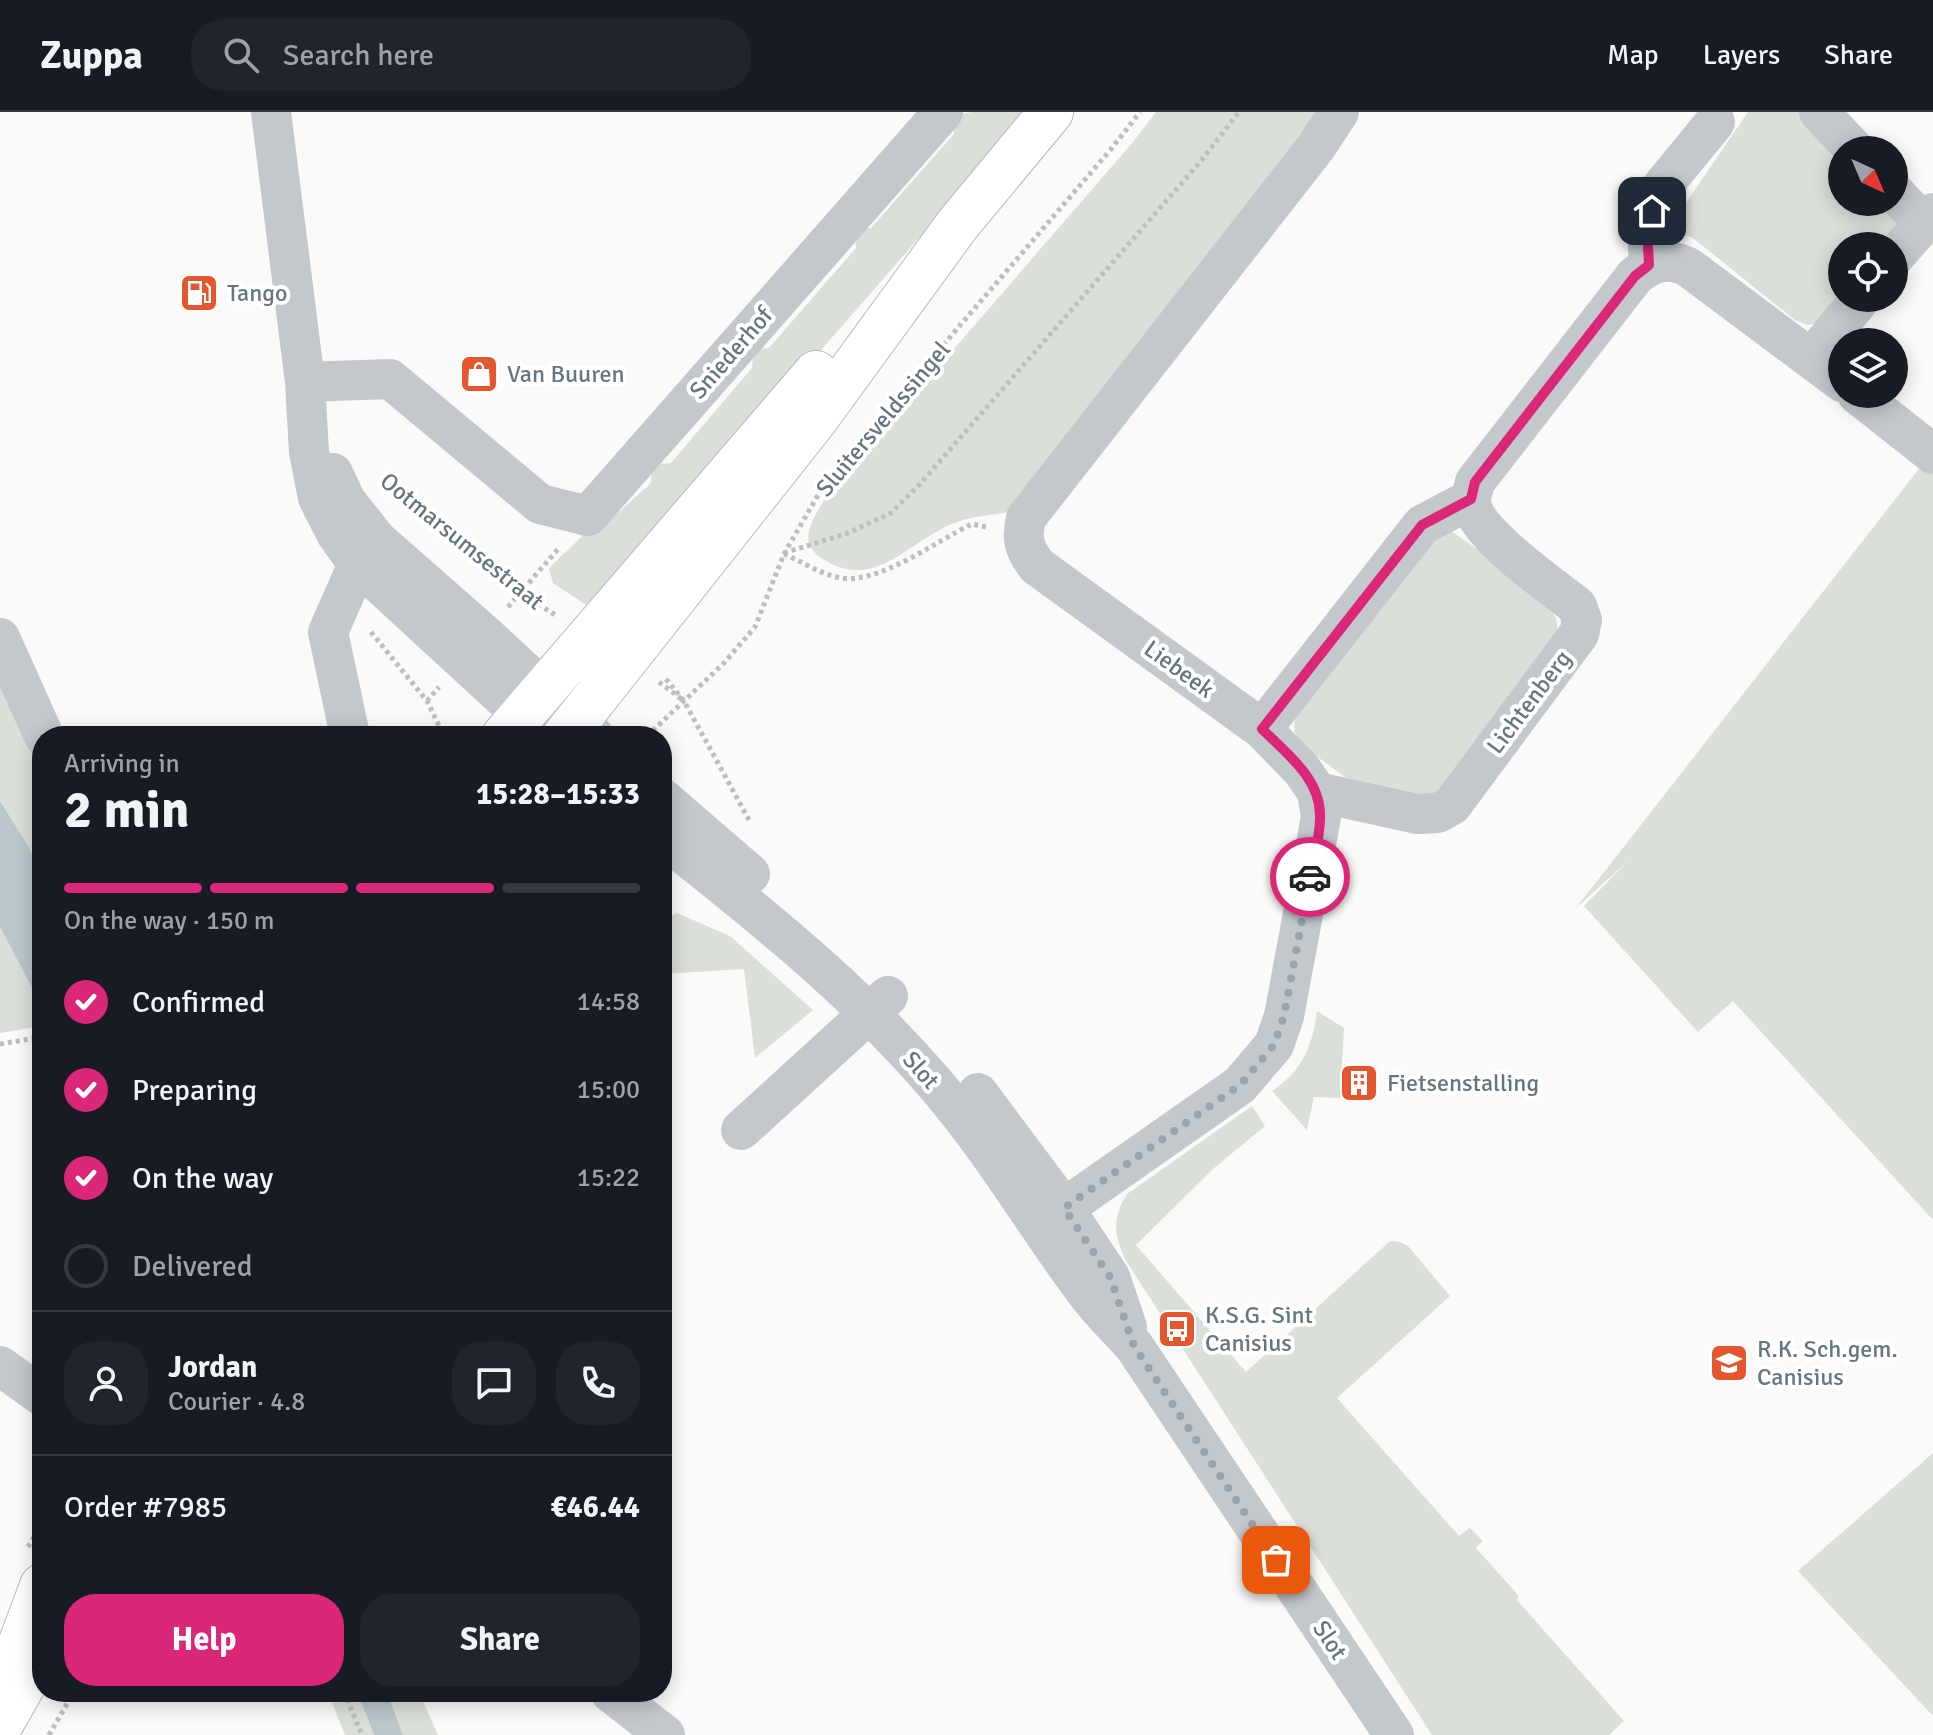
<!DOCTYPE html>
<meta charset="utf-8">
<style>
body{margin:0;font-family:Signika,sans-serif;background:#20242c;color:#f1f3f6;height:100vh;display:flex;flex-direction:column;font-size:30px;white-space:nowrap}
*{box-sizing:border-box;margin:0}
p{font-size:26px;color:#9ea1a6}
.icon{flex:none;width:44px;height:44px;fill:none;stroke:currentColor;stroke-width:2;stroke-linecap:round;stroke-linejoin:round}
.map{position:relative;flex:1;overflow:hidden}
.side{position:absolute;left:32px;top:614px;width:640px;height:976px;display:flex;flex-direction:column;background:#171b24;border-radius:32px;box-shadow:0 4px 20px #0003}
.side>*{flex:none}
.needle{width:52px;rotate:136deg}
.controls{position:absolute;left:1828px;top:24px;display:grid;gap:16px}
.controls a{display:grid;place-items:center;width:80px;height:80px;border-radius:50%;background:#171b24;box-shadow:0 4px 20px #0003;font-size:40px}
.pin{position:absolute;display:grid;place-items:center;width:68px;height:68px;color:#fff;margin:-34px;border-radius:16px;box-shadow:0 4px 12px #0006}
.courier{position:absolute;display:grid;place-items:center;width:80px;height:80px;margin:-40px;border:6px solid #db2777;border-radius:50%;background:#fff;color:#222;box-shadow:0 2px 10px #0007}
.head em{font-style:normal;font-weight:700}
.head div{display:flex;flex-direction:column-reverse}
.head{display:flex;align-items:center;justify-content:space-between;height:136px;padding:0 32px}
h1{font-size:52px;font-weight:700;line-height:60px}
.bar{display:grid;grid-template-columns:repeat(4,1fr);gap:12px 8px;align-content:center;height:96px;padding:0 32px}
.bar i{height:10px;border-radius:6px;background:#363941}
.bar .current{background:#db2777}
.bar p{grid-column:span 4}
.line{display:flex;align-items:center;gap:20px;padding:0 32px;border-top:2px solid #363941}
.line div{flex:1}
.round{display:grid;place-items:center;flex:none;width:84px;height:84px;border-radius:32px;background:#20242c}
ol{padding:0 32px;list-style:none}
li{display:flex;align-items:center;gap:24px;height:88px}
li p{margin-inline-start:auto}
li .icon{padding:8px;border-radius:50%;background:#db2777;color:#fff;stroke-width:4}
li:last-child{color:#9ea1a6}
li i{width:44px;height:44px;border:4px solid #363941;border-radius:50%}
.primary-button{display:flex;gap:16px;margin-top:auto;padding:16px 32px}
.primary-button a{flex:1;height:92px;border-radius:32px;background:#db2777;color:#fff;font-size:32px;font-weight:700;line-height:92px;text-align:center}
.primary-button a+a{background:#20242c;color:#f1f3f6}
header{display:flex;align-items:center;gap:48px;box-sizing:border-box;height:112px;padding:0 40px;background:#171b24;border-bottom:2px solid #363941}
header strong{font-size:38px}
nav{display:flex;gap:44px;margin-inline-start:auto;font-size:28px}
.search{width:560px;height:72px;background:#20242c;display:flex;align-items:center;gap:20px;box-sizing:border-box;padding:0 28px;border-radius:32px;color:#9ea1a6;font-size:30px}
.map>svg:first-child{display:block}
.green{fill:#dadfd7}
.water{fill:#bbc7cb}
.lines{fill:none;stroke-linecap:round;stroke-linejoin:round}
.major-casing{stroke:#b5babe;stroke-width:46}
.path{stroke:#bbbfc2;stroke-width:5;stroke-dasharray:4 4;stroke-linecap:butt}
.minor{stroke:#c3c8cc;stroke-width:40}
.major{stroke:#fff;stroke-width:44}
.done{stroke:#99a4ac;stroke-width:8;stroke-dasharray:0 14.4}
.route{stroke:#db2777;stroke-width:10}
.labels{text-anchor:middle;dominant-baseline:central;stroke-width:8;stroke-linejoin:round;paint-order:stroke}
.poi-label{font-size:24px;fill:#657683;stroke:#fff;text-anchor:start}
.street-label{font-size:24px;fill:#657683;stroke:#fff}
</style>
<header>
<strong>Zuppa</strong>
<div class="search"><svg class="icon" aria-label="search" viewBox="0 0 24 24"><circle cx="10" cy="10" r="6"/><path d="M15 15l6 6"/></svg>Search here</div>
<nav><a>Map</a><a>Layers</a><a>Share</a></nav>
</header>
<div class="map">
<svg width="1933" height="1623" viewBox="0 0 1933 1623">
<rect width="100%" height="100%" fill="#fafaf8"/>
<path class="green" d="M973 0H1029L594 498 553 471 549 456 599 408 609 409 651 371 652 359 660 352 671 351 752 256 753 243 759 237 769 236 856 136 855 124 863 116H871L954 22 953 7 958 2Z
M1156 0H1330L1009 400C993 403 975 404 960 409 910 425 875 484 820 445 796 428 815 405 825 386L1133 30Z
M1748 0H1799L1842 48V90H1880L1903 116 1889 134H1842V186L1824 210 1808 213 1795 208 1693 126 1681 122 1664 123Z
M1929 344 1933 347V1108L1733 889 1698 920 1584 794 1628 749 1576 796Z
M1451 419 1491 447 1547 493 1556 506 1558 519 1445 674 1425 686 1349 668 1300 632 1294 619 1295 600 1438 421Z
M0 546 42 640V768L29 735 0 689Z
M677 801 730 824 813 898 755 946 744 857 662 862V808Z
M0 815 41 893 42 914 0 921Z
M1317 899 1344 916 1340 986 1314 985 1307 1018 1272 979C1303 958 1312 935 1317 899Z
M1252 994 1265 1014 1213 1057 1136 1133 1246 1260 1390 1129 1400 1130 1408 1134 1450 1184 1337 1286 1459 1424 1470 1416 1483 1429 1476 1436 1519 1484 1517 1488 1624 1609 1609 1623H1432L1128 1152C1114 1126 1111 1108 1127 1082Z
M1933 1341V1604L1798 1459Z
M328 1580H357L374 1623H345Z
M387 1580H419L438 1623H403Z"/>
<path class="water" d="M0 689 29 735 42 768V895L0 815Z
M357 1580H387L403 1623H374Z"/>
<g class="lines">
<g class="major-casing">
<path id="major" d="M504 624 816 261
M565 624 815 308 958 112 1051 0
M0 1574 14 1549 42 1474
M0 1614 34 1554"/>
</g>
<path class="path" d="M382 367 520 481 557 504
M784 441 848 421 891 401 920 372 1200 50 1239 0
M784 442C801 449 822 463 841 466 880 472 936 429 972 412L986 415
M508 495 559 436
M371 520 427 589 444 624
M666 567 684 589 749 708
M659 570 684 589
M427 589 439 575
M647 624 724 551 755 515 784 442 825 371 1112 36 1140 0
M0 932 42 925
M28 1435 42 1412
M344 1580 362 1623
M49 1623 74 1580"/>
<path class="minor" d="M271 0 305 270 309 340 318 386 337 423 358 452 545 624
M1819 0 1855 38
M1894 80 1922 110
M1894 145 1933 101
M1649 153 1647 116 1656 82 1715 10
M1812 246 1861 186
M305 270 390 267 540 392 588 404 943 0
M1857 282 1933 342
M333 361 346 389 377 428 484 522 594 624
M0 526 44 624
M1262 617 1422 413 1471 387
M350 624 328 520 358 452 372 434
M1317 680 1417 702 1438 701 1452 693 1579 522 1582 508 1577 494C1552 474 1472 420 1471 388 1471 383 1474 375 1475 370L1635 164C1653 150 1667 145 1688 155L1842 270
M662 686 750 762
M662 725C771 811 882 900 967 1011 1009 1065 1044 1125 1086 1180 1100 1199 1118 1216 1134 1234L1394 1623
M978 981 1064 1096 1110 1165 1127 1215
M741 1018 888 884
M1040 1113 1240 973 1274 933 1284 904 1321 705 1317 680 1302 658 1262 617 1037 454C1024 437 1021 427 1026 406L1316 35 1339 0
M0 1254 42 1284
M610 1580 665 1623"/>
<use href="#major" class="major"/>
</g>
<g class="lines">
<path class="done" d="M1276 1448 1134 1234 1110 1165 1064 1096 1240 973 1274 933 1284 904 1310 765"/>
<path class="route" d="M1310 765C1313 746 1321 723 1320 703 1320 666 1286 641 1262 617L1422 413 1471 387 1475 370 1635 164 1649 153 1647 116 1652 99"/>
</g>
<defs>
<g id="fuel-square" transform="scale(2)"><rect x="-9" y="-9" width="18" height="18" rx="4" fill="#e4572e" stroke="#fff"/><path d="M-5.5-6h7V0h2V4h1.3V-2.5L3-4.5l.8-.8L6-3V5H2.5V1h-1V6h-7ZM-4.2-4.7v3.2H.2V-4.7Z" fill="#fff"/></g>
<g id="shop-square" transform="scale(2)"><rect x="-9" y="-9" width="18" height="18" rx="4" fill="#e4572e" stroke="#fff"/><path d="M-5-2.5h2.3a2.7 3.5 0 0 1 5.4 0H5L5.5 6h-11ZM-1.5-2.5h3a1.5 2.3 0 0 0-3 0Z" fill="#fff"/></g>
<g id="building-square" transform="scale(2)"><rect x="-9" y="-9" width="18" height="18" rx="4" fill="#e4572e" stroke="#fff"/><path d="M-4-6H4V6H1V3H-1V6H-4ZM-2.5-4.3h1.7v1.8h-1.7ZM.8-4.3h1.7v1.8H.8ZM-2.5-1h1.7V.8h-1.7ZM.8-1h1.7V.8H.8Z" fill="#fff"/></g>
<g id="bus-square" transform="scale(2)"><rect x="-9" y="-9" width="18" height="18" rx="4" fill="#e4572e" stroke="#fff"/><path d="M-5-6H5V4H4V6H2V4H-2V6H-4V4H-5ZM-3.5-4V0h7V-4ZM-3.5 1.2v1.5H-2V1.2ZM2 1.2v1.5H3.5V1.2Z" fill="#fff"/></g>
<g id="school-square" transform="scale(2)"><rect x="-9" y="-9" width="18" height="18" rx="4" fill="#e4572e" stroke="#fff"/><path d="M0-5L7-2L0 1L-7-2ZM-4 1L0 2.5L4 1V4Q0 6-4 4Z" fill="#fff"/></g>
</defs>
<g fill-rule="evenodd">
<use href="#fuel-square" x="199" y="181"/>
<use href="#shop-square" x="479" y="262"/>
<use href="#building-square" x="1359" y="971"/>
<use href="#bus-square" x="1177" y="1217"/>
<use href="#school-square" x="1729" y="1251"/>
</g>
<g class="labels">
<g class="poi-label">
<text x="227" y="181">Tango</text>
<text x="507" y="262">Van Buuren</text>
<text x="1387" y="971">Fietsenstalling</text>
<text x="1205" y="1203">K.S.G. Sint<tspan x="1205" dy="28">Canisius</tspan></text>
<text x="1757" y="1237">R.K. Sch.gem.<tspan x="1757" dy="28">Canisius</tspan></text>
</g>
<g class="street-label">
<text transform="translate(731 241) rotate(-49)">Sniederhof</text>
<text transform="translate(883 307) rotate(-50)">Sluitersveldssingel</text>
<text transform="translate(462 429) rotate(39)">Ootmarsumsestraat</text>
<text transform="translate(1179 557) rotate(36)">Liebeek</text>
<text transform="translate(1529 590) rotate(-53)">Lichtenberg</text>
<text transform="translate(921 958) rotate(48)">Slot</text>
<text transform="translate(1330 1528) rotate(56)">Slot</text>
</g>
</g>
</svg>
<div class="controls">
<a><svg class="needle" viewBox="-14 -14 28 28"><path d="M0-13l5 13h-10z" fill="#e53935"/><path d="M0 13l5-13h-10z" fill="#9ea1a6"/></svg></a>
<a><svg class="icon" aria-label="locate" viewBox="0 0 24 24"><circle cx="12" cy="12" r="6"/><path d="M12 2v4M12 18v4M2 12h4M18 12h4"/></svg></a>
<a><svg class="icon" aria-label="layers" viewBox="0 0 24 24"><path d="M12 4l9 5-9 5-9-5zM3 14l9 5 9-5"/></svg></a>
</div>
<div class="pin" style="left:1276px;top:1448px;background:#ea580c"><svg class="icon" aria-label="bag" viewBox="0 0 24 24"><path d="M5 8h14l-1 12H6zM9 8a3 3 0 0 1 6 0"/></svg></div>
<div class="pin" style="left:1652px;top:99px;background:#1f2937"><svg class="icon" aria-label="home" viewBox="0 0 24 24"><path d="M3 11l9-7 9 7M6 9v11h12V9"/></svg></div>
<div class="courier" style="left:1310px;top:765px"><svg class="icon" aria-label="car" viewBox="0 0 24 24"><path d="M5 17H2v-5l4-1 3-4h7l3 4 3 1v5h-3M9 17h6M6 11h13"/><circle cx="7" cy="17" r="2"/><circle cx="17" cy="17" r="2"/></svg></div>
<section class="side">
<div class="head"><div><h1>2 min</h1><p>Arriving in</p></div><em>15:28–15:33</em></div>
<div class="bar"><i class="current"></i><i class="current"></i><i class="current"></i><i></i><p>On the way · 150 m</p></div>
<ol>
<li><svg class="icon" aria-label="check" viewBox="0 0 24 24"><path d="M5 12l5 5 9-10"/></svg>Confirmed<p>14:58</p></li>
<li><svg class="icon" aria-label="check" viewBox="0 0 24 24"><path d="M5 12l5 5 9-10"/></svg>Preparing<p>15:00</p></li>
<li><svg class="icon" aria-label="check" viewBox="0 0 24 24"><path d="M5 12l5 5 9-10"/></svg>On the way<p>15:22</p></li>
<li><i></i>Delivered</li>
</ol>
<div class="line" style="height:144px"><a class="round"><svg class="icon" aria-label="person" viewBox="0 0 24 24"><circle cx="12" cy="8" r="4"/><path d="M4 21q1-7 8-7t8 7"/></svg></a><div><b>Jordan</b><p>Courier · 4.8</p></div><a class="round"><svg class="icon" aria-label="chat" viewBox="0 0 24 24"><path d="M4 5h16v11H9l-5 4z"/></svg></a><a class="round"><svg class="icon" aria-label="phone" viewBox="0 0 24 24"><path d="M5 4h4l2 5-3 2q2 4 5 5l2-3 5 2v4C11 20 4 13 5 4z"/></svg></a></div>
<div class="line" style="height:104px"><div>Order #7985</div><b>€46.44</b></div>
<div class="primary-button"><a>Help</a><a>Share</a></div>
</section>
</div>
